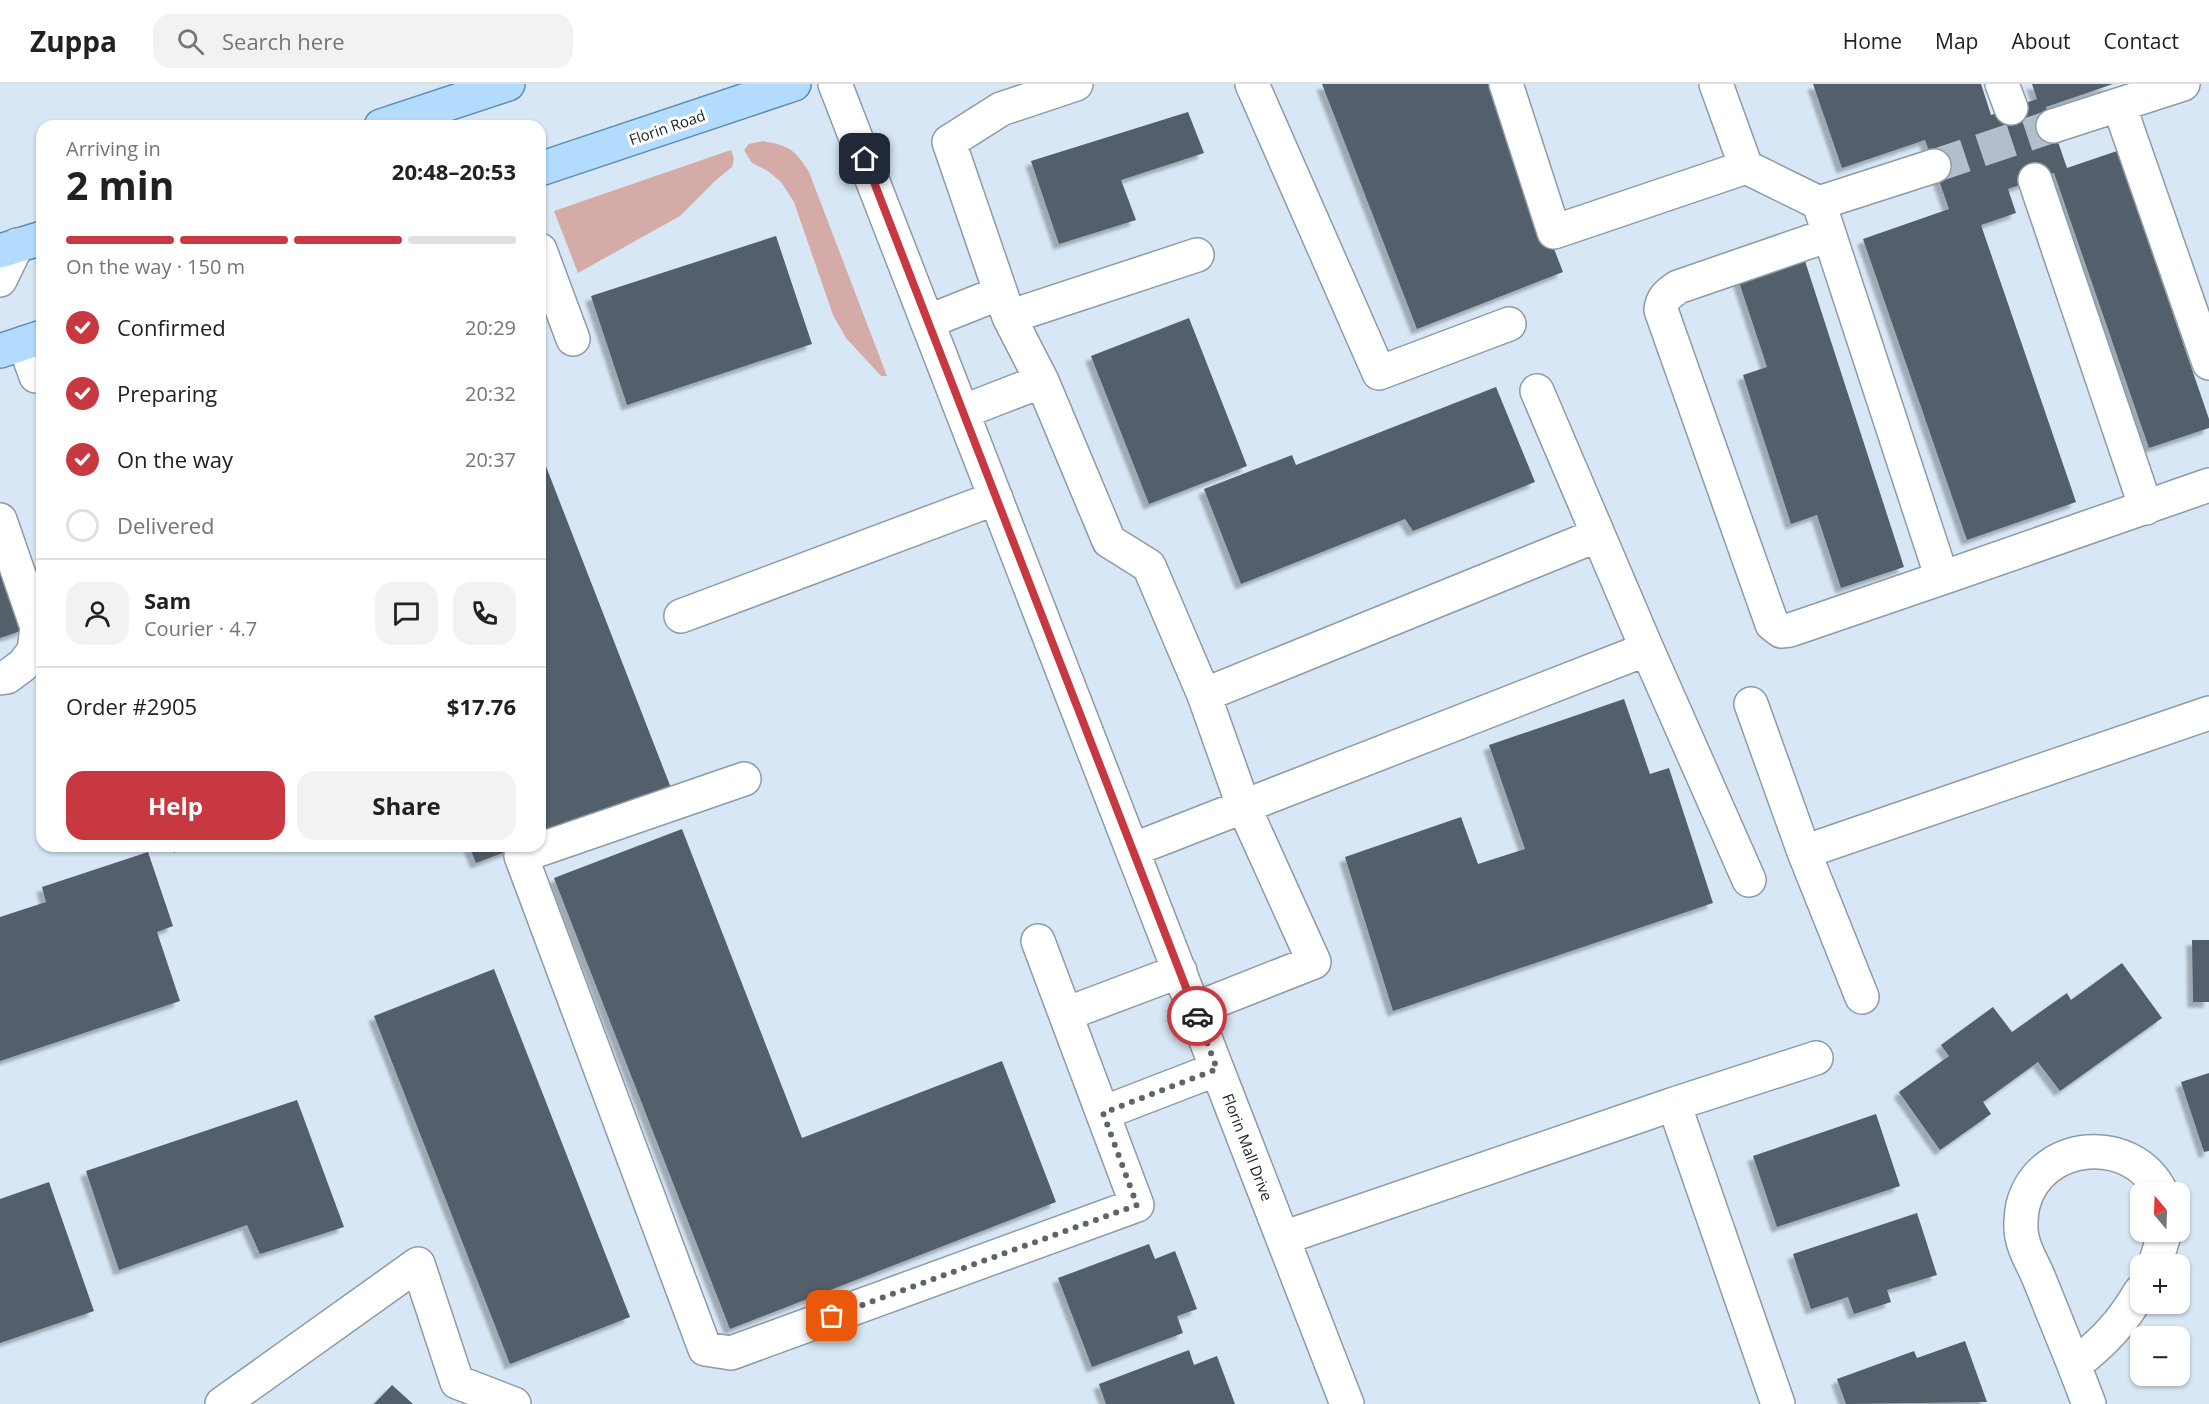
<!DOCTYPE html>
<meta charset="utf-8">
<style>
body{margin:0;font-family:"Open Sans",sans-serif;background:#f2f2f2;color:#202124;height:100vh;display:flex;flex-direction:column;font-size:22px;white-space:nowrap}
*{box-sizing:border-box;margin:0}
p{font-size:20px;color:#757577}
.icon{flex:none;width:33px;height:33px;fill:none;stroke:currentColor;stroke-width:2;stroke-linecap:round;stroke-linejoin:round}
.map{position:relative;flex:1;overflow:hidden}
.drawer{position:absolute;left:36px;top:36px;width:510px;height:732px;display:flex;flex-direction:column;background:#fff;border-radius:18px;box-shadow:0 2px 4px #0004}
.drawer>*{flex:none}
.needle{width:39px;rotate:341deg}
.fabs{position:absolute;left:2130px;top:1098px;display:grid;gap:12px}
.fabs a{display:grid;place-items:center;width:60px;height:60px;border-radius:12px;background:#fff;box-shadow:0 2px 4px #0004;font-size:30px}
.pin{position:absolute;display:grid;place-items:center;width:51px;height:51px;color:#fff;margin:-26px;border-radius:12px;box-shadow:0 3px 9px #0006}
.courier{position:absolute;display:grid;place-items:center;width:60px;height:60px;margin:-30px;border:4px solid #c83840;border-radius:50%;background:#fff;color:#222;box-shadow:0 2px 8px #0007}
.headline em{font-style:normal;font-weight:700}
.headline div{display:flex;flex-direction:column-reverse}
.headline{display:flex;align-items:center;justify-content:space-between;height:102px;padding:0 30px}
h1{font-size:39px;font-weight:700;line-height:45px}
.bar{display:grid;grid-template-columns:repeat(4,1fr);gap:9px 6px;align-content:center;height:72px;padding:0 30px}
.bar i{height:8px;border-radius:4px;background:#e0e0e0}
.bar .on{background:#c83840}
.bar p{grid-column:span 4}
.line{display:flex;align-items:center;gap:15px;padding:0 30px;border-top:2px solid #e0e0e0}
.line div{flex:1}
.round{display:grid;place-items:center;flex:none;width:63px;height:63px;border-radius:18px;background:#f2f2f2}
ol{padding:0 30px;list-style:none}
li{display:flex;align-items:center;gap:18px;height:66px}
li p{margin-inline-start:auto}
li .icon{padding:6px;border-radius:50%;background:#c83840;color:#fff;stroke-width:4}
li:last-child{color:#757577}
li i{width:33px;height:33px;border:3px solid #e0e0e0;border-radius:50%}
.button{display:flex;gap:12px;margin-top:auto;padding:12px 30px}
.button a{flex:1;height:69px;border-radius:18px;background:#c83840;color:#fff;font-size:24px;font-weight:700;line-height:69px;text-align:center}
.button a+a{background:#f2f2f2;color:#202124}
header{display:flex;align-items:center;gap:36px;box-sizing:border-box;height:84px;padding:0 30px;background:#fff;border-bottom:2px solid #e0e0e0}
header strong{font-size:28px}
nav{display:flex;gap:33px;margin-inline-start:auto;font-size:21px}
.search{width:420px;height:54px;background:#f2f2f2;display:flex;align-items:center;gap:15px;box-sizing:border-box;padding:0 21px;border-radius:18px;color:#757577;font-size:22px}
.map>svg:first-child{display:block}
.green{fill:#d5aba8}
.building{fill:#525f6b;filter:url(#shadow)}
.lines{fill:none;stroke-linecap:round;stroke-linejoin:round}
.minor-tunnel{stroke:#b2bfcb;stroke-width:33;stroke-dasharray:33 16;stroke-linecap:butt}
.minor-casing{stroke:#8d9ba7;stroke-width:36}
.major-casing{stroke:#5c8ab1;stroke-width:36}
.path{stroke:#757f88;stroke-width:4;stroke-dasharray:4.5 3;stroke-linecap:butt}
.minor{stroke:#fff;stroke-width:33}
.major{stroke:#b3dbfe;stroke-width:33}
.done{stroke:#5c656c;stroke-width:6;stroke-dasharray:0 10.8}
.route{stroke:#c83840;stroke-width:8}
.labels{text-anchor:middle;dominant-baseline:central;stroke-width:6;stroke-linejoin:round;paint-order:stroke}
.street-label{font-size:15px;fill:#191f23;stroke:#fff}
</style>
<header>
<strong>Zuppa</strong>
<div class="search"><svg class="icon" aria-label="search" viewBox="0 0 24 24"><circle cx="10" cy="10" r="6"/><path d="M15 15l6 6"/></svg>Search here</div>
<nav><a>Home</a><a>Map</a><a>About</a><a>Contact</a></nav>
</header>
<div class="map">
<svg width="2209" height="1320" viewBox="0 0 2209 1320">
<defs>
<filter id="shadow"><feDropShadow dx="-5.5" dy="5.5" stdDeviation="1.5" flood-color="#0004"/></filter>
</defs>
<rect width="100%" height="100%" fill="#d8e7f5"/>
<path class="green" d="M763 57C789 62 795 65 809 88L887 292H881L846 254 833 231 794 118 781 98 768 87 752 79 744 66 749 60Z
M731 66 734 75 732 83 715 97 680 132 578 189 554 127Z"/>
<path class="building" d="M1322 0H1490L1563 188 1417 245Z
M1813 0H1981L1991 31 2037 15 2032 0H2113L2046 23 2067 84 2117 67 2209 335V344L2149 364 2054 89 2008 105 2016 129 1981 141 2076 418 1967 456 1863 155 1949 125 1925 56 1842 84Z
M1188 28 1204 69 1121 96 1136 136 1059 160 1031 77Z
M776 152 812 260 627 321 591 212Z
M1804 174 1904 483 1841 504 1817 431 1791 440 1743 291 1767 283 1738 195Z
M1189 234 1247 382 1149 420 1091 272Z
M1496 303 1535 398 1413 447 1405 435 1241 500 1204 405 1292 371 1296 381Z
M540 367 671 704 540 755Z
M0 475 24 546 0 554Z
M1624 615 1650 690 1669 684 1713 819 1393 927 1345 773 1461 733 1478 780 1525 765 1489 661Z
M682 745 802 1054 1002 977 1056 1118 730 1245 554 794Z
M469 762H521L476 779Z
M148 768 173 842 157 848 180 917 0 977V833L46 818 42 803Z
M2192 856H2209V918H2193Z
M2122 879 2162 934 2060 1007 2038 978 1983 1018 1991 1030 1940 1066 1899 1008 1949 972 1941 961 1993 923 2012 948 2067 909 2071 916Z
M494 885 630 1233 510 1280 374 932Z
M2209 989V1067L2204 1068 2181 998Z
M297 1016 344 1143 260 1170 247 1141 119 1186 86 1087Z
M1876 1030 1900 1102 1777 1143 1753 1072Z
M49 1098 94 1227 0 1259V1115Z
M1917 1129 1937 1191 1887 1206 1891 1218 1854 1230 1848 1213 1811 1225 1793 1170Z
M1149 1160 1155 1175 1175 1167 1197 1225 1177 1232 1183 1249 1092 1283 1058 1194Z
M1965 1257 1987 1318 1846 1320 1837 1295 1914 1267 1917 1274Z
M1189 1266 1194 1281 1217 1272 1235 1320H1106L1099 1300Z
M392 1301 413 1320H374Z"/>
<g class="lines">
<path class="minor-tunnel" d="M1934 82 2053 42"/>
<g class="minor-casing">
<path id="minor" d="M835 0 1347 1320
M1252 0 1379 289 1509 240
M1506 0 1554 148 1746 83 1716 0
M2002 0 2011 24
M2119 21 2209 279
M2053 42 2183 0
M1746 83 1819 119 1942 494 2209 401
M2035 96 2146 424
M1819 119 1934 82
M1829 151 1678 203C1668 210 1662 214 1661 226L1772 540 1781 547 1790 546 1942 494
M540 166 573 255
M0 196 17 161
M1009 233 949 58 1001 25 1076 0
M927 238 1000 209
M24 259 36 292
M1537 307 1647 565 1749 796
M962 328 1042 297
M0 436 37 543 34 567 23 581 7 593 0 594
M681 532 996 414
M1204 611 1598 451
M1751 620 1804 768 2209 629
M744 695 521 772 705 1265 731 1269 1137 1121 1038 857
M1132 766 1647 565
M1804 768 1862 913
M1195 925 1314 878 1243 721 1204 611 1149 482 1109 457 1042 297 1009 233 1197 171
M1066 930 1180 887
M1674 1020 1816 974
M1103 1029 1217 985
M1283 1154 1674 1020 1778 1320
M2155 1180 2165 1148
M2140 1208C2122 1239 2103 1259 2074 1281 2062 1252 2050 1222 2038 1192 2033 1180 2024 1166 2022 1153 2020 1145 2021 1130 2023 1121 2040 1056 2132 1049 2161 1108
M2074 1281 2089 1320
M222 1320 418 1180 457 1298 514 1320"/>
</g>
<g class="major-casing">
<path id="major" d="M381 42 508 0
M540 85 794 0
M0 167 42 154
M0 267 42 253"/>
</g>
<path class="path" d="M173 768 176 762"/>
<use href="#minor" class="minor"/>
<use href="#major" class="major"/>
</g>
<g class="lines">
<path class="done" d="M832 1232 1137 1121 1103 1029 1217 985 1197 932"/>
<path class="route" d="M865 75 1197 932"/>
</g>
<g class="labels">
<g class="street-label">
<text transform="translate(667 43) rotate(-19)">Florin Road</text>
<text transform="translate(1248 1063) rotate(69)">Florin Mall Drive</text>
</g>
</g>
</svg>
<div class="fabs">
<a><svg class="needle" viewBox="-14 -14 28 28"><path d="M0-13l5 13h-10z" fill="#e53935"/><path d="M0 13l5-13h-10z" fill="#757577"/></svg></a>
<a>+</a>
<a>−</a>
</div>
<div class="pin" style="left:832px;top:1232px;background:#ea580c"><svg class="icon" aria-label="bag" viewBox="0 0 24 24"><path d="M5 8h14l-1 12H6zM9 8a3 3 0 0 1 6 0"/></svg></div>
<div class="pin" style="left:865px;top:75px;background:#1f2937"><svg class="icon" aria-label="home" viewBox="0 0 24 24"><path d="M3 11l9-7 9 7M6 9v11h12V9"/></svg></div>
<div class="courier" style="left:1197px;top:932px"><svg class="icon" aria-label="car" viewBox="0 0 24 24"><path d="M5 17H2v-5l4-1 3-4h7l3 4 3 1v5h-3M9 17h6M6 11h13"/><circle cx="7" cy="17" r="2"/><circle cx="17" cy="17" r="2"/></svg></div>
<section class="drawer">
<div class="headline"><div><h1>2 min</h1><p>Arriving in</p></div><em>20:48–20:53</em></div>
<div class="bar"><i class="on"></i><i class="on"></i><i class="on"></i><i></i><p>On the way · 150 m</p></div>
<ol>
<li><svg class="icon" aria-label="check" viewBox="0 0 24 24"><path d="M5 12l5 5 9-10"/></svg>Confirmed<p>20:29</p></li>
<li><svg class="icon" aria-label="check" viewBox="0 0 24 24"><path d="M5 12l5 5 9-10"/></svg>Preparing<p>20:32</p></li>
<li><svg class="icon" aria-label="check" viewBox="0 0 24 24"><path d="M5 12l5 5 9-10"/></svg>On the way<p>20:37</p></li>
<li><i></i>Delivered</li>
</ol>
<div class="line" style="height:108px"><a class="round"><svg class="icon" aria-label="person" viewBox="0 0 24 24"><circle cx="12" cy="8" r="4"/><path d="M4 21q1-7 8-7t8 7"/></svg></a><div><b>Sam</b><p>Courier · 4.7</p></div><a class="round"><svg class="icon" aria-label="chat" viewBox="0 0 24 24"><path d="M4 5h16v11H9l-5 4z"/></svg></a><a class="round"><svg class="icon" aria-label="phone" viewBox="0 0 24 24"><path d="M5 4h4l2 5-3 2q2 4 5 5l2-3 5 2v4C11 20 4 13 5 4z"/></svg></a></div>
<div class="line" style="height:78px"><div>Order #2905</div><b>$17.76</b></div>
<div class="button"><a>Help</a><a>Share</a></div>
</section>
</div>
